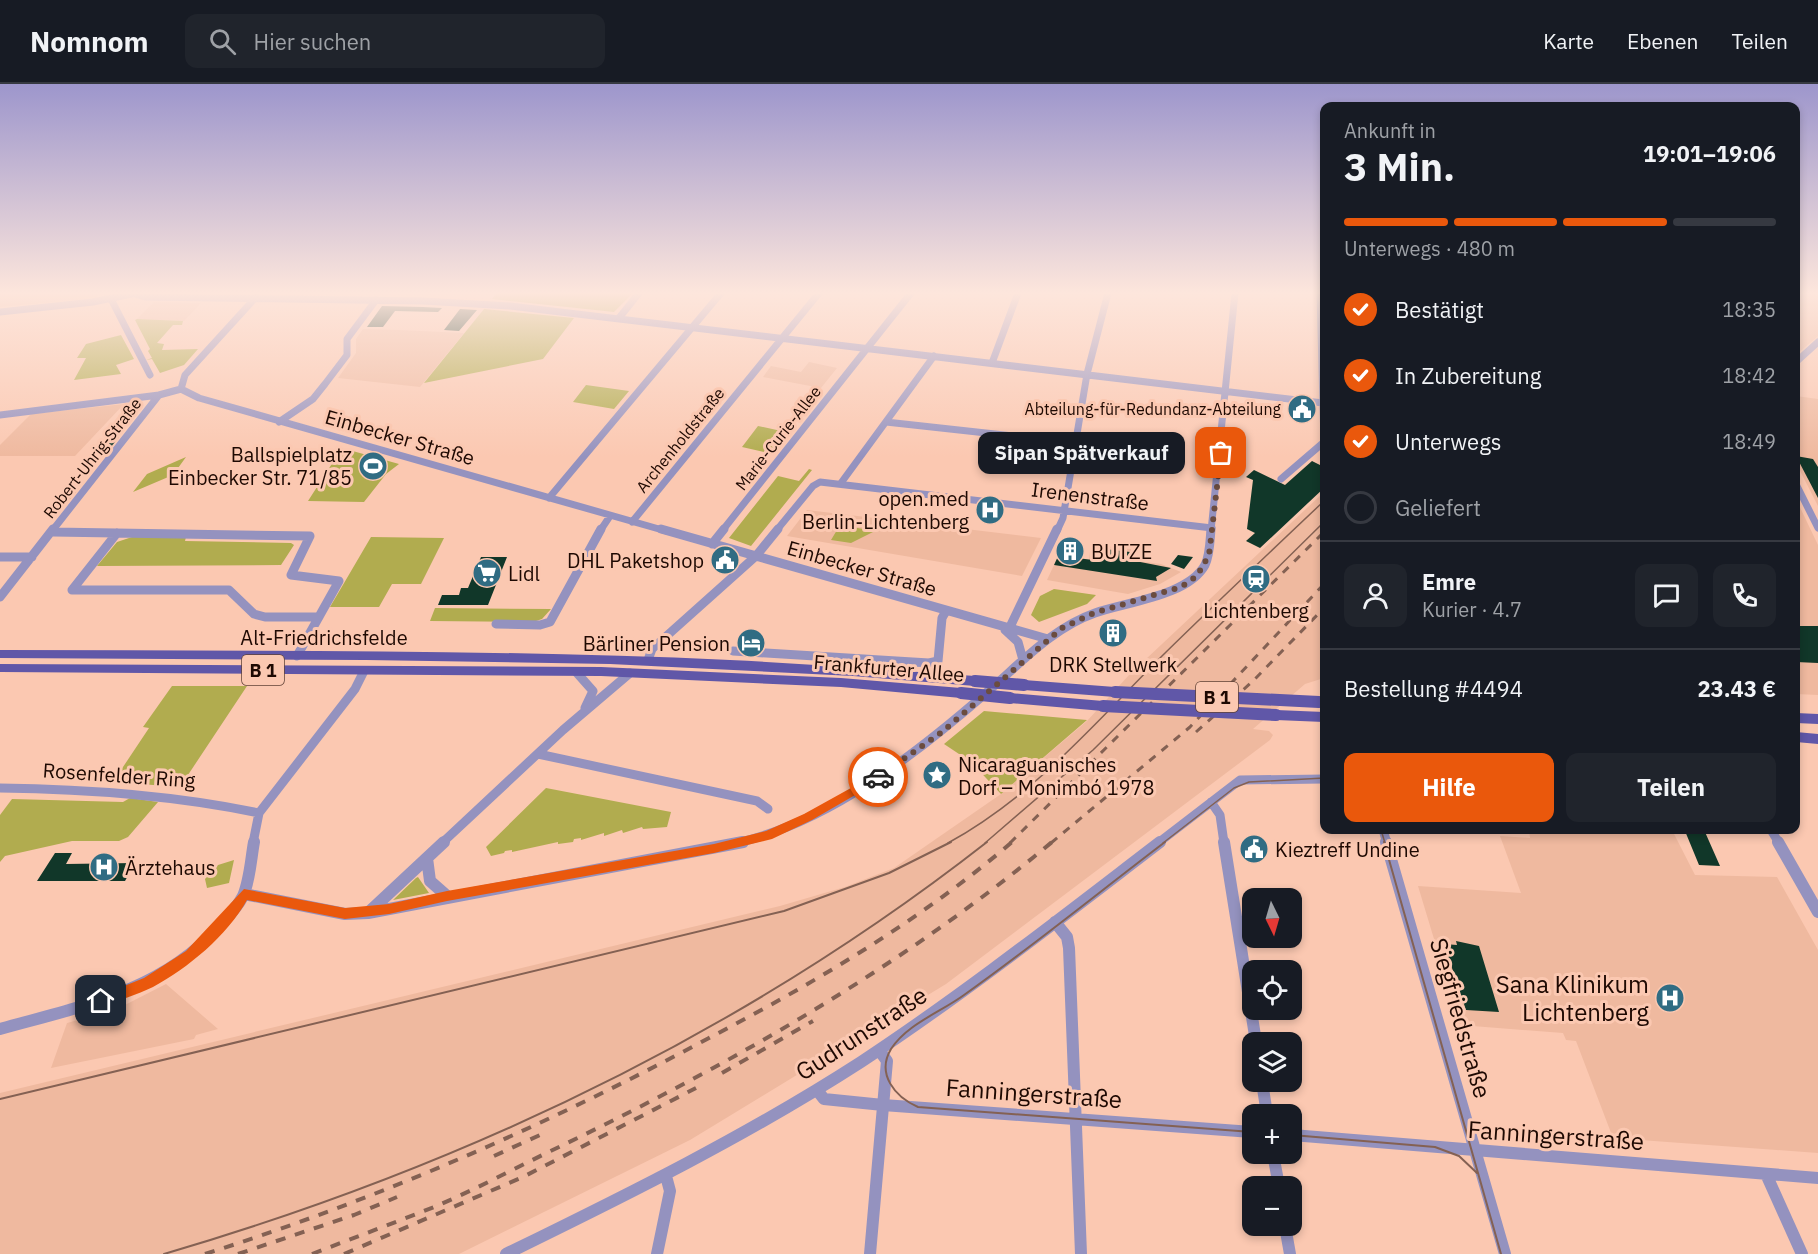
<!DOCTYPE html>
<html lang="de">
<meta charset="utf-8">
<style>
body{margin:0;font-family:"IBM Plex Sans",sans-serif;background:#20242c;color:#f1f3f6;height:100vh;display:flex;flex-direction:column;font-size:22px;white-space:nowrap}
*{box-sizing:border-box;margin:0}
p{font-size:20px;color:#9ea1a6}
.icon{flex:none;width:33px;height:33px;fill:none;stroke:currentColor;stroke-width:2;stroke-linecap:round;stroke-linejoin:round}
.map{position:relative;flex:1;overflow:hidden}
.details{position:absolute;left:1320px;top:18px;width:480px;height:732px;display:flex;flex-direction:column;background:#171b24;border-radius:12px;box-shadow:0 3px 9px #0003}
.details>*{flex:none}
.needle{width:39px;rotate:175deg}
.tools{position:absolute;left:1242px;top:804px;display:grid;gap:12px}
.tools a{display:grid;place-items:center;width:60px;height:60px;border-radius:12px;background:#171b24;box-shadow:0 3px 9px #0003;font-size:30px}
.pin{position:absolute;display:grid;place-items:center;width:51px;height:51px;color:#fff;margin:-26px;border-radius:12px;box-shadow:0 3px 9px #0006}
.courier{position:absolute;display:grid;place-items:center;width:60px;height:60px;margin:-30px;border:4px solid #ea580c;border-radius:50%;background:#fff;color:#222;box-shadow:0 2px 8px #0007}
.bubble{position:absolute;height:42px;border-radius:12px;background:#171b24;box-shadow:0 3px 9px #0003;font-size:20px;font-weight:700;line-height:42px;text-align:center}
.overview em{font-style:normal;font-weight:700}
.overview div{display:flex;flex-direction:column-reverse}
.overview{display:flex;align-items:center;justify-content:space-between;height:102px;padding:0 24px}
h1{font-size:39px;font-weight:700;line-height:45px}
.bar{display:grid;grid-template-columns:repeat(4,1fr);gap:9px 6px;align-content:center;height:72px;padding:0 24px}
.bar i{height:8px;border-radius:4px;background:#363941}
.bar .on{background:#ea580c}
.bar p{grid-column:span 4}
.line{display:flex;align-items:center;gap:15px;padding:0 24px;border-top:2px solid #363941}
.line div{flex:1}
.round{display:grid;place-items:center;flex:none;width:63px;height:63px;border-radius:12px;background:#20242c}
ol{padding:0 24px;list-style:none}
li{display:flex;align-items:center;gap:18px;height:66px}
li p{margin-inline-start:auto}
li .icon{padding:6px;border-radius:50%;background:#ea580c;color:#fff;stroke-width:4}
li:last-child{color:#9ea1a6}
li i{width:33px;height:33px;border:3px solid #363941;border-radius:50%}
.primary-button{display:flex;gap:12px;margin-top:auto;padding:12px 24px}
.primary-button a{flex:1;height:69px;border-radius:12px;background:#ea580c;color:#fff;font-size:24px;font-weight:700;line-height:69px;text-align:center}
.primary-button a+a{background:#20242c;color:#f1f3f6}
header{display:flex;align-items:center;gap:36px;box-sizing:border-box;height:84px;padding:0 30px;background:#171b24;border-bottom:2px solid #363941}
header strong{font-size:28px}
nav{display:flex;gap:33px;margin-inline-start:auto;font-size:21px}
.search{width:420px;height:54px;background:#20242c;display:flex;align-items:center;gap:15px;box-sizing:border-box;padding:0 21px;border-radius:12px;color:#9ea1a6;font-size:22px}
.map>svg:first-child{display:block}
.built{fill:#efb99f}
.green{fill:#b1ac4f}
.building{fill:#113729}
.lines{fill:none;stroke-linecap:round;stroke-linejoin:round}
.minor-far2{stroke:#9492bf;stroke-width:7}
.minor-far1{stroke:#9492bf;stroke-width:9}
.minor{stroke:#9492bf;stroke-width:12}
.major{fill:#6057a8;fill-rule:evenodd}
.tram-far1{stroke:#846153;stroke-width:1.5}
.tram{stroke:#846153;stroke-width:2}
.rail-far1{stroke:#846153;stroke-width:3;stroke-dasharray:8 8;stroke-linecap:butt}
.rail{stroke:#846153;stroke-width:4;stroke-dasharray:10 10;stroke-linecap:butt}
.major-bridge{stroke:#6057a8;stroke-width:12}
.route{fill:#ea580c}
.done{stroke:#6b4c3f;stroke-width:6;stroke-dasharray:0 10.8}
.labels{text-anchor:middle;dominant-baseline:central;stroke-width:6;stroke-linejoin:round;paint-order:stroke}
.far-poi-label{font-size:16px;fill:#1e0902;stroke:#fbc8b1;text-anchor:end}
.far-street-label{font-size:16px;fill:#1e0902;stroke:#fbc8b1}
.shield{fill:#fbc8b1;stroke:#604236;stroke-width:1.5}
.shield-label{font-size:18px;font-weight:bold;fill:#1e0902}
.street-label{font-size:20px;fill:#1e0902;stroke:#fbc8b1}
.poi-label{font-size:20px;fill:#1e0902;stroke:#fbc8b1;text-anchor:start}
.near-poi-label{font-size:24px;fill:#1e0902;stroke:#fbc8b1;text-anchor:end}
.near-street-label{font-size:24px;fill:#1e0902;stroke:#fbc8b1}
</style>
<header>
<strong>Nomnom</strong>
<div class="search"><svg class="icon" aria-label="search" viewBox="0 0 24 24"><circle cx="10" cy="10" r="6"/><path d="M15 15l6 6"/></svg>Hier suchen</div>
<nav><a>Karte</a><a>Ebenen</a><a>Teilen</a></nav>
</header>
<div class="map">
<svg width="1818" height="1170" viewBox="0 0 1818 1170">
<rect width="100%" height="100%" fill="#fbc8b1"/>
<path class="built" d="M0 209H96L98 214 0 223Z
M1796 209H1818V252L1796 271Z
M154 218 201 219 184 237 137 235Z
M363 245 399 246 464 249 420 303 338 294 356 269V255Z
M809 278 837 284 821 304 763 293 771 282 801 288Z
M1796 312 1818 315V422L1796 379Z
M124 320 75 372H0V361L31 330Z
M1324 408V594L1305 600 1253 645 1269 647 1273 651 1270 656 946 900 690 1056 459 1170H0V1009L780 822 845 803 894 784 1001 710 1087 637 1129 591Z
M1796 415 1818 461V611L1796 610Z
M807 426 1041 454 1022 492 787 452Z
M1091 460 1131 465 1130 476 1161 480 1181 488 1160 500 1128 510 1047 496 1054 481 1093 486 1089 476Z
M1529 746H1672L1695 791 1777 793 1818 866V1069L1613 1054 1576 957 1566 956 1563 949 1460 941 1418 802 1521 809 1500 752 1530 754Z
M166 900 218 945 196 951 194 955 51 984 67 939 117 925Z"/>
<path class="green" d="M497 209H633L614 228 492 215Z
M484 225 574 234 543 275 424 299Z
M137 235 183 237 182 241H173L157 259 164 260 162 266 198 265 184 281 160 289 152 275 146 276 152 274 148 267 150 265 135 236Z
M121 251 134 275 116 281 121 290 74 296 86 274H77L86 260Z
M586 301 629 307 614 325 573 318Z
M758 342 786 348 768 369 742 363Z
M342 364 399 380 386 390 364 418 308 417Z
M186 373 173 391 133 408 147 390Z
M809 385 812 386 751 462 729 454 778 392 799 397Z
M840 441 875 447 851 459 831 456Z
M132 453H186L185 457 291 459 294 461 281 481 97 482 117 458Z
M371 453 444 454 421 500H392L379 523H330Z
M1054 505 1096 511 1087 520 1039 538 1031 531 1040 512Z
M435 524 551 525 542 535 533 538 430 537Z
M172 602H247L180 703 113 698 149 644 143 643Z
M984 627 995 628 1087 636 1001 710 971 678 944 660Z
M546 704 671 728 667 743 643 745 642 743 623 749 622 746 604 752V749L581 756V754L574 755 573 758 558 760V758L512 768V766L505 767 504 769 491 772 486 763Z
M130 714 158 718 128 753 119 757H72L5 772 0 778V731L12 715 123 718Z
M234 776 229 799 207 804 205 795 218 781Z
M418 793 429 809 393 816 416 794Z"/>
<path class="building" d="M382 222 423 223 442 224 438 228 395 227 383 243H367Z
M460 225 477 226 459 247 444 246Z
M119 353 106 369H93L105 354Z
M1796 372 1813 375 1818 383V414Z
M1312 377 1324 383V404L1260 464 1246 457 1255 449 1247 445 1253 396 1246 393 1254 386 1285 401Z
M65 404H79L68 417H54Z
M1065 457 1080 459 1077 474 1093 476 1097 464 1130 468V476L1171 484 1156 493 1157 497 1054 481Z
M1178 471 1193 473 1184 485 1171 480Z
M481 473H507L488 521H438L442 511H459L461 504H468Z
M1111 539 1120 541 1115 560 1107 558Z
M1796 542H1818V579L1796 578Z
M1685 747 1705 748 1720 782 1699 781Z
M55 769H72L66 780 135 779 125 797H37Z
M1456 857 1479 862 1499 928 1466 926 1444 860 1457 861Z"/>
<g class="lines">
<path class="minor-far2" d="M135 210 145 213 423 217 510 222 1323 319
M111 215 150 291
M0 228 93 218 136 209
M619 234 639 209
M1796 278 1818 258
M992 279 1018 209
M181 305 199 314 666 447
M181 305 185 291 256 213
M0 331 159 311
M279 338 313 315 325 300 347 271V255L376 216
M886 338 1077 359
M1281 395 1324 358 1320 209
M841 399 934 272
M1796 400 1818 444
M549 414 721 209
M632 438 819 209
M52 447 159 311 181 305
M600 447 610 432
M722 447 911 209
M776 447 813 402 820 398 1212 444
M1057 447 1063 434 1087 290 1108 209
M1211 447 1235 209"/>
<path class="minor-far1" d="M661 445 1048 555
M53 448 310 452 291 491 339 497 297 572
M712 460 724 445
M0 473H32
M72 506H229L254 530 265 533H319
M72 506 117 449
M0 513 53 445
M496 540 540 541 550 538 601 445
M1009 545 1057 445
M1005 546 1018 558 1023 576
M733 567 929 579 938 577 942 534 946 527
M648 576 652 565 756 472 778 445
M577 589 593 607 585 624
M538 670 757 717 768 725
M0 704C88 705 173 711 259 729
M1211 718 1220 731 1224 759
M1383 746 1387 759
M1771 746 1779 759
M253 759 259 729 355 605 364 587
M442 759 563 646 630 589
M736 759C828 739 916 670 986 609 1020 580 1052 544 1095 529 1126 518 1188 512 1205 481 1210 471 1210 456 1211 445
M1158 759 1240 696 1324 695"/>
<path class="minor" d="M1224 758 1256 958
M1386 758 1505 1170
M1778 758 1818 828
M427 774 430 797 447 812
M244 810 345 830 368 829 743 758
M369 828 444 758
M1055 838 1067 853 1069 864 1081 1170
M0 945C79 923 160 908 218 844 227 834 237 824 243 812 250 796 251 774 254 758
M1262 998 1267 1030
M817 1006 824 1015 883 1021 1252 1048
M1292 1051 1818 1094
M1273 1070 1279 1102
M1766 1090 1802 1170
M1285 1142 1290 1170
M506 1170C627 1111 748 1051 861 978 964 910 1062 833 1160 758
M657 1170 670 1107 666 1092
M870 1170 887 977 879 966"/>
<path class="major" d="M0 566C243 567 487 565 730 576 812 580 894 586 975 592L979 594 981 597 979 600 975 602 853 592 610 580 366 576 0 574Z
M0 580 601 583 841 594 961 604 965 606 967 609 965 612 961 614 841 603 601 592 0 588Z
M1024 596 1115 603 1119 605 1121 608 1119 611 1115 613 1024 606 1020 604 1018 601 1020 598Z
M1010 609 1103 617 1107 619 1109 622 1107 625 1103 627 1010 619 1006 617 1004 614 1006 611Z
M1276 626 1324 628V638L1276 636 1272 634 1270 631 1272 628Z
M1796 629 1818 630V640L1796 639Z
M1796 648 1818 650V660L1796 658Z"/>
<path class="tram-far1" d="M1381 746 1385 759
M948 759C1034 712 1095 639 1163 571 1216 519 1270 468 1324 417
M985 759 1093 666 1324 438
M1163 759 1234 704 1249 698 1324 694"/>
<path class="tram" d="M1165 758C1098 809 1033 862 964 911 941 928 907 940 891 965 876 990 895 1013 918 1023L1252 1048
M1384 758 1501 1170
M0 1015 784 827 889 789 951 758
M1292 1051 1435 1063 1459 1072 1477 1089
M164 1170C461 1083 743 949 987 758"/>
<path class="rail-far1" d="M1196 648 1253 597 1324 524
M1010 759 1324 448
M1051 759 1190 643 1324 500"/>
<path class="rail" d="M722 989 813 937
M494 1072 540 1051
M205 1170C381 1114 547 1041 709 954 816 898 921 836 1012 758
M238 1170 354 1131 397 1113
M312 1170C353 1154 394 1139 434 1123 477 1105 519 1082 561 1062 735 978 904 881 1052 758
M344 1170 523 1093 696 1004"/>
<path class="major-bridge" d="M975 597 1024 601
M1115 608 1319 618
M961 609 1010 614
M1103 622 1276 631"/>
</g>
<linearGradient id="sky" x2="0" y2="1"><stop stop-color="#9d96cc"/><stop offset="0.56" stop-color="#fde6dc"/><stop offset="1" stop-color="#fde6dc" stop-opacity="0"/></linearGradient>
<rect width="1818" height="373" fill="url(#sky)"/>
<path class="route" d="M878 689 883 693 881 696 812 736 772 755 714 769 447 817 389 830 345 835 247 816C227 852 188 884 153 903 137 911 118 916 101 923L95 917 97 913 144 894 186 867 244 805 345 824 389 820 447 807 714 760 766 747 804 730Z"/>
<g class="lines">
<path class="done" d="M878 693 942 648 1062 544 1094 529 1181 503 1197 492 1209 471 1221 369"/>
</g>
<defs>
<g id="civic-disc" transform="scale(1.5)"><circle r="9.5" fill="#306c83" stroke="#fbc8b1"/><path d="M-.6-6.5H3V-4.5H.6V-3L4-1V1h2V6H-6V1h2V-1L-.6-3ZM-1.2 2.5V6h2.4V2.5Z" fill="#fff"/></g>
<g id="stadium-disc" transform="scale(1.5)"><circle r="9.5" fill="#306c83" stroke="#fbc8b1"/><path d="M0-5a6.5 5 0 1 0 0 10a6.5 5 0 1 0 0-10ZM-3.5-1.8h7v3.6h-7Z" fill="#fff"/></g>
<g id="hospital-disc" transform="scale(1.5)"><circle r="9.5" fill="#306c83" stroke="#fbc8b1"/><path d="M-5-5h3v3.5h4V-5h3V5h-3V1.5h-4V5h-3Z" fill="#fff"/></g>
<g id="building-disc" transform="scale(1.5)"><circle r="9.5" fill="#306c83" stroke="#fbc8b1"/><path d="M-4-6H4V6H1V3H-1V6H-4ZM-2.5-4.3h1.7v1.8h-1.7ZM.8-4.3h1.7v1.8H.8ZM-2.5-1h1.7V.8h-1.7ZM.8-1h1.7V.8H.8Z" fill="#fff"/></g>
<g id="supermarket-disc" transform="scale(1.5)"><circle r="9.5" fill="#306c83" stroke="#fbc8b1"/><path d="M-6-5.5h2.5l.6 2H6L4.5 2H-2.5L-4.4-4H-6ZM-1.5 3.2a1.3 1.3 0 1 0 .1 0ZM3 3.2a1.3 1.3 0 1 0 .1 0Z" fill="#fff"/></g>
<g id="station-disc" transform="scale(1.5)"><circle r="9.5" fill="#306c83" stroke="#fbc8b1"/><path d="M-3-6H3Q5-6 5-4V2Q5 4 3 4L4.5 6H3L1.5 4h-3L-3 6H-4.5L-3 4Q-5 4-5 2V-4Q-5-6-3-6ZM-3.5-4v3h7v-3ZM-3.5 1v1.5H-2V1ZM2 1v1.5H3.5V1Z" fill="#fff"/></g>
<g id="hotel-disc" transform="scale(1.5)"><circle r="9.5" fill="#306c83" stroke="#fbc8b1"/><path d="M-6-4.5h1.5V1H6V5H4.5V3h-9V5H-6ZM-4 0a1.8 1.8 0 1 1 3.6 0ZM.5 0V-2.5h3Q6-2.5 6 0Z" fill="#fff"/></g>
<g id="sight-disc" transform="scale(1.5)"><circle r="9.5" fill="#306c83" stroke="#fbc8b1"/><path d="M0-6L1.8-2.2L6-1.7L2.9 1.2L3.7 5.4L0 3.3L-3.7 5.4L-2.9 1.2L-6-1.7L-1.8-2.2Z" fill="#fff"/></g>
</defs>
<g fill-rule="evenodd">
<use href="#civic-disc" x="1302" y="325"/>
<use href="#stadium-disc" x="373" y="382"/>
<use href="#hospital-disc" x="990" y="426"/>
<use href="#building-disc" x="1070" y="467"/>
<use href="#civic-disc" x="725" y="476"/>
<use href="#supermarket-disc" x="487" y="489"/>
<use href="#station-disc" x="1256" y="495"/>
<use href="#building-disc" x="1113" y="549"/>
<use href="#hotel-disc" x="751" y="559"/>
<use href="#sight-disc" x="937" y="691"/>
<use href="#civic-disc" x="1254" y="765"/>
<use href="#hospital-disc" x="104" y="783"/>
<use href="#hospital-disc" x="1670" y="914"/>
</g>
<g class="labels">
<g class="far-poi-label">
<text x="1281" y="325">Abteilung-für-Redundanz-Abteilung</text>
</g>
<g class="far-street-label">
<text transform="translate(778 354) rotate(-52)">Marie-Curie-Allee</text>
<text transform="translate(680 356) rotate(-51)">Archenholdstraße</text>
<text transform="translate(92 374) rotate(-52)">Robert-Uhrig-Straße</text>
</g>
<g class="shield">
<rect x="242" y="571" width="42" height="30" rx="4.5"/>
<rect x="1196" y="598" width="42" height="30" rx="4.5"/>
</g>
<g class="shield-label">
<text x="263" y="586">B 1</text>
<text x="1217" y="613">B 1</text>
</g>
<g class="street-label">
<text transform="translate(400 353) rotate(16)">Einbecker Straße</text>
<text transform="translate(1090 412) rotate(7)">Irenenstraße</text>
<text transform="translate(862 484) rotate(16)">Einbecker Straße</text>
<text x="324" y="553">Alt-Friedrichsfelde</text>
<text transform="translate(889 584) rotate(5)">Frankfurter Allee</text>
<text transform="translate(119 691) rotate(4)">Rosenfelder Ring</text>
</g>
<g class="poi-label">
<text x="352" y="370" text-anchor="end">Ballspielplatz<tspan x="352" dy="23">Einbecker Str. 71/85</tspan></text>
<text x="969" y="414" text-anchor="end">open.med<tspan x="969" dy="23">Berlin-Lichtenberg</tspan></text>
<text x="1091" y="467">BUTZE</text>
<text x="704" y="476" text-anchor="end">DHL Paketshop</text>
<text x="508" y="489">Lidl</text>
<text x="1256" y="526" text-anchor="middle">Lichtenberg</text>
<text x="730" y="559" text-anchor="end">Bärliner Pension</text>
<text x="1113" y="580" text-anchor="middle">DRK Stellwerk</text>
<text x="958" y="680">Nicaraguanisches<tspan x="958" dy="23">Dorf – Monimbó 1978</tspan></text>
<text x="1275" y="765">Kieztreff Undine</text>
<text x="125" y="783">Ärztehaus</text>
</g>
<g class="near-poi-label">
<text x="1649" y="900">Sana Klinikum<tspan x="1649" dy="28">Lichtenberg</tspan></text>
</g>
<g class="near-street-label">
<text transform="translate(1461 934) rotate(74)">Siegfriedstraße</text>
<text transform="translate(861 949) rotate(-33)">Gudrunstraße</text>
<text transform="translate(1034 1009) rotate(4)">Fanningerstraße</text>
<text transform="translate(1556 1051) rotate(4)">Fanningerstraße</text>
</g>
</g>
</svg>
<div class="tools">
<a><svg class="needle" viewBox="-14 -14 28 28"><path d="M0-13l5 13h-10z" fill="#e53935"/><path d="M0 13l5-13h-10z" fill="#9ea1a6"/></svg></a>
<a><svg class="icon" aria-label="locate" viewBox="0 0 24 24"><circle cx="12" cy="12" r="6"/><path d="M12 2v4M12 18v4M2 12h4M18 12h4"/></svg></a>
<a><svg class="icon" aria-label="layers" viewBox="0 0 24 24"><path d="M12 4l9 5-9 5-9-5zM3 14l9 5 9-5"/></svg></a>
<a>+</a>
<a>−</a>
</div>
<div class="pin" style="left:1221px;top:369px;background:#ea580c"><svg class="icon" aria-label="bag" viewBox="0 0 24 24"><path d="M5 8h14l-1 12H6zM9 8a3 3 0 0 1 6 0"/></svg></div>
<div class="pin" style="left:101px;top:917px;background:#1f2937"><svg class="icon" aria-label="home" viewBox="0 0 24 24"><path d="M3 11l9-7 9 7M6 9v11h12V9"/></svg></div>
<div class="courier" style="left:878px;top:693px"><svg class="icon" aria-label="car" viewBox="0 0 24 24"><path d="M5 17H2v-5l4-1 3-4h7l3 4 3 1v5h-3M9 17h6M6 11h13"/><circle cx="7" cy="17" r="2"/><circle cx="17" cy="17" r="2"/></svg></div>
<div class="bubble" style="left:978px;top:348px;width:207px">Sipan Spätverkauf</div>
<section class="details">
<div class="overview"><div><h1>3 Min.</h1><p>Ankunft in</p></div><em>19:01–19:06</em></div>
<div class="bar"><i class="on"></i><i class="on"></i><i class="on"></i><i></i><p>Unterwegs · 480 m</p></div>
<ol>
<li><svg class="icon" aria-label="check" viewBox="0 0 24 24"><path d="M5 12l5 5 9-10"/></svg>Bestätigt<p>18:35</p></li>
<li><svg class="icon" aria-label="check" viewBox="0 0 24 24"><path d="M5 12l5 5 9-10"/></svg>In Zubereitung<p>18:42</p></li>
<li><svg class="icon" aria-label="check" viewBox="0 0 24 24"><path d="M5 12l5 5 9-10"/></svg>Unterwegs<p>18:49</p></li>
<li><i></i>Geliefert</li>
</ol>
<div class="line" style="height:108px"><a class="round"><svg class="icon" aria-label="person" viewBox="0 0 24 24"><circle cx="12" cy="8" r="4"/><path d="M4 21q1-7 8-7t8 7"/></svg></a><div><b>Emre</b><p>Kurier · 4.7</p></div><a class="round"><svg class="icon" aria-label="chat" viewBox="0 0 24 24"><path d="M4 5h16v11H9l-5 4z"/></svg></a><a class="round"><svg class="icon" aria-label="phone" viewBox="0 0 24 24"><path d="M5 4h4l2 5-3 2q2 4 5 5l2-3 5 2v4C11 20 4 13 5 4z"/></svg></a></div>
<div class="line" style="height:78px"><div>Bestellung #4494</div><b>23.43 €</b></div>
<div class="primary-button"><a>Hilfe</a><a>Teilen</a></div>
</section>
</div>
